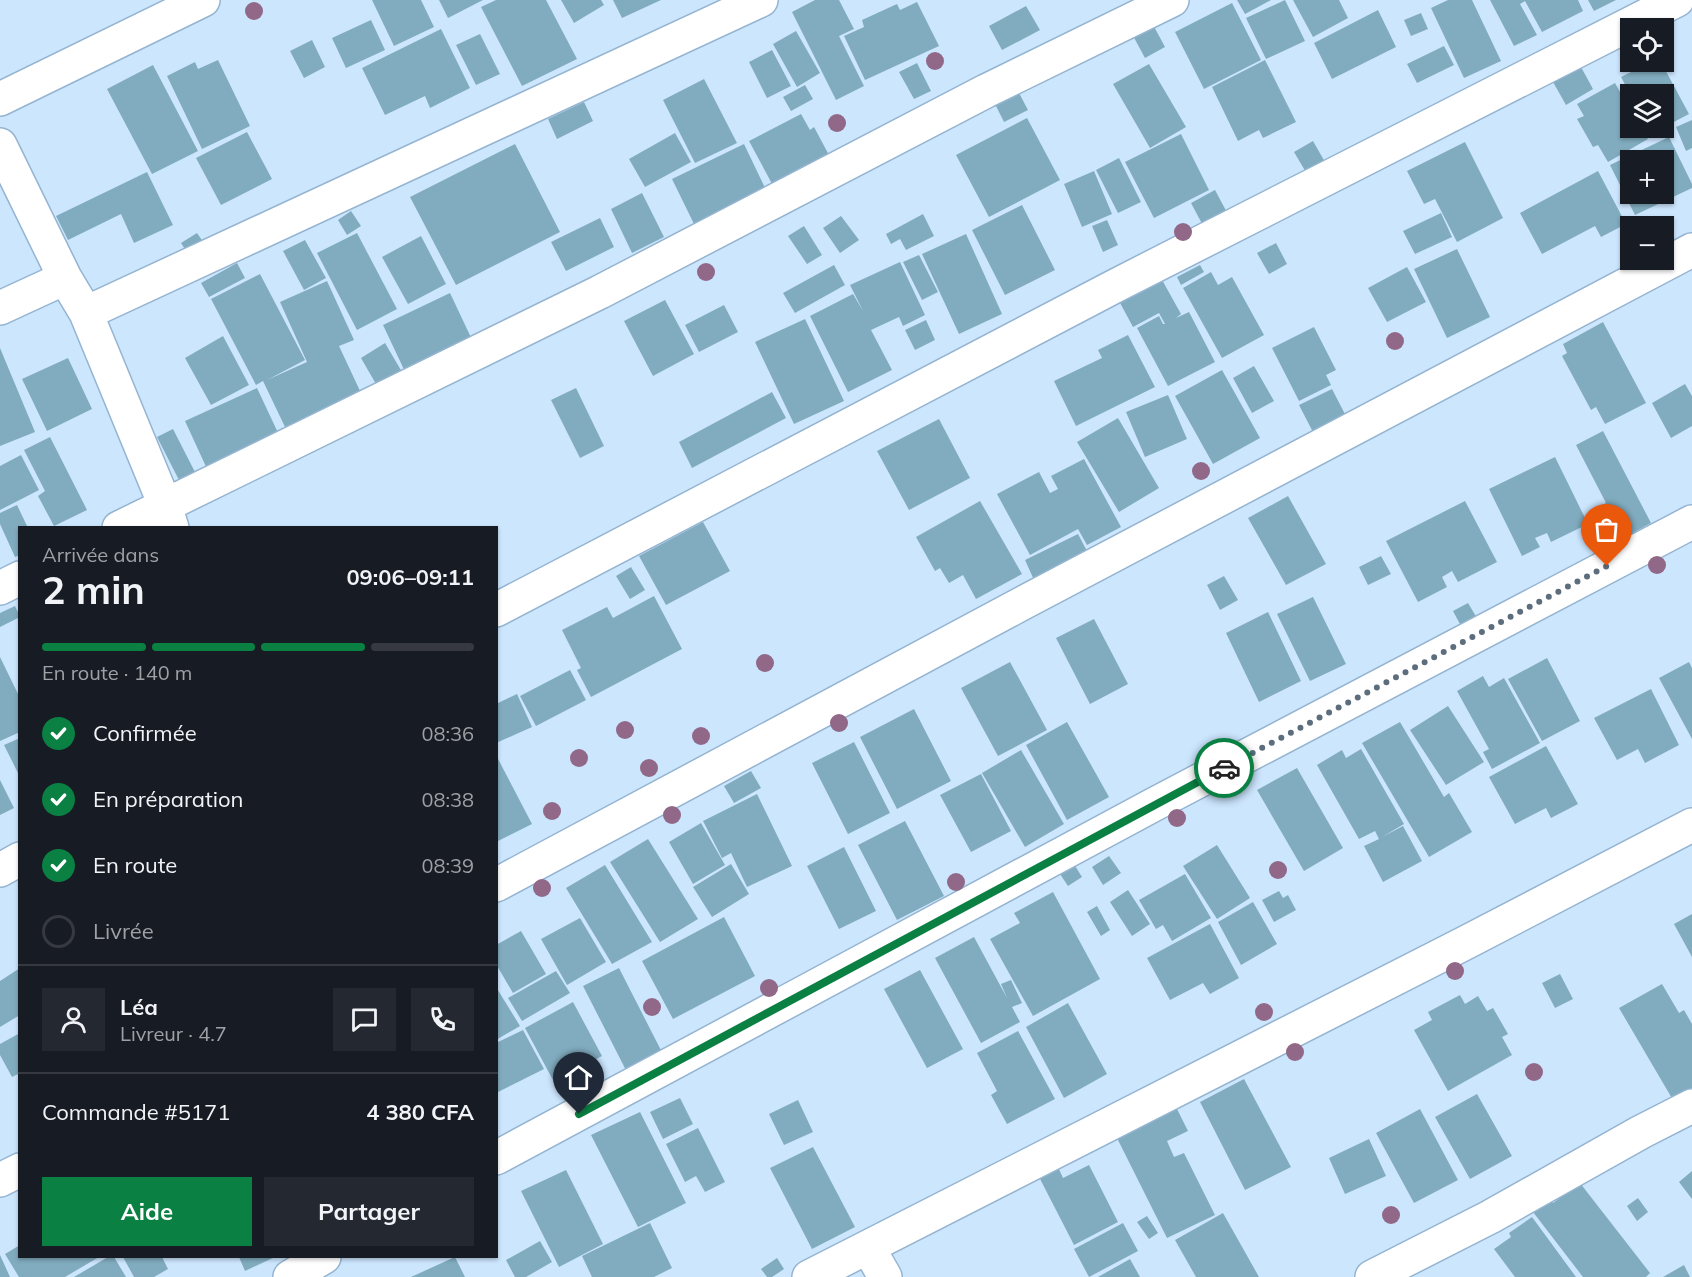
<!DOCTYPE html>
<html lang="fr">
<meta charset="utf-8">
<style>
body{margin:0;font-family:Mulish,sans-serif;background:#242831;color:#f1f3f6;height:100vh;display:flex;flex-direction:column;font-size:22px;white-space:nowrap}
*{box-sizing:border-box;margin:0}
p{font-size:20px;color:#9ea1a6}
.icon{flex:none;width:33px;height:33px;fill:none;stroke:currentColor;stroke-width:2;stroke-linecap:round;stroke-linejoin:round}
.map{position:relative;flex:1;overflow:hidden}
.sheet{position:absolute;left:18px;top:526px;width:480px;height:732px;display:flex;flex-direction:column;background:#171b24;border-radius:0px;box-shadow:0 2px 4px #0004}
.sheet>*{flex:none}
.controls{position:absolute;left:1620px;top:18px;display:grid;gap:12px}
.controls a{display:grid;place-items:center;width:54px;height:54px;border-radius:0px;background:#171b24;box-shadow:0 2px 4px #0004;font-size:30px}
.pin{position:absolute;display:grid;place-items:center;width:51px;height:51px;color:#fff;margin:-62px -26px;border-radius:50% 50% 50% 0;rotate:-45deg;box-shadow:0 0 6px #0007}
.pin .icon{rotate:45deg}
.courier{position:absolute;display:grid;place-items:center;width:60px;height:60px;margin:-30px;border:4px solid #0b8043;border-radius:50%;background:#fff;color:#222;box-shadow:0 2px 8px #0007}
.overview em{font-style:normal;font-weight:700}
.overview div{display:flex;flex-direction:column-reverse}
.overview{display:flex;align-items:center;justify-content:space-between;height:102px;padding:0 24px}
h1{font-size:39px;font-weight:700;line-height:45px}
.bar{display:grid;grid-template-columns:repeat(4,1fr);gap:9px 6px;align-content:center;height:72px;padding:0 24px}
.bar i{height:8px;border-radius:4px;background:#363941}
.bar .on{background:#0b8043}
.bar p{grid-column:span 4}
.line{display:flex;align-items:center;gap:15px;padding:0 24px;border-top:2px solid #363941}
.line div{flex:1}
.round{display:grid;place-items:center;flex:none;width:63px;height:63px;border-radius:0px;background:#242831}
ol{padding:0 24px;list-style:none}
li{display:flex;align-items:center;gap:18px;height:66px}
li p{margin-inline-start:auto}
li .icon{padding:6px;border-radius:50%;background:#0b8043;color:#fff;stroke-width:4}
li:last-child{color:#9ea1a6}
li i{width:33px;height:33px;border:3px solid #363941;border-radius:50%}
.cta{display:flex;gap:12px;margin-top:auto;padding:12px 24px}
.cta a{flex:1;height:69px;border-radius:0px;background:#0b8043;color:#fff;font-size:24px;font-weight:700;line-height:69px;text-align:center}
.cta a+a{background:#242831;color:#f1f3f6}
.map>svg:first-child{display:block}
.building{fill:#81acbf;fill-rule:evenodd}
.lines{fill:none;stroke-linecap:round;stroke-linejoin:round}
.minor-casing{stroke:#94b4d1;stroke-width:36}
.minor{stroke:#fff;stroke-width:33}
.tree{fill:#916888}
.done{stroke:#5c6e7d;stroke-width:6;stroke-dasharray:0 10.8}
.route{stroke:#0b8043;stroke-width:8}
</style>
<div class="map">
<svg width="1692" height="1277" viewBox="0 0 1692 1277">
<rect width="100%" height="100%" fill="#cce6fe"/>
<path class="building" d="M372 0H421L434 27 394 46Z
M439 0H483L448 18Z
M496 0H546L577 59 522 86 481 7Z
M561 0H601L604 5 574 23Z
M613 0H661L622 18Z
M815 0H839L854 29 839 36 864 86 836 100 792 12Z
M1237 0H1271L1245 14Z
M1285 0 1305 41 1266 59 1246 18Z
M1293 0H1339L1348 18 1313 37Z
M1448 0H1472L1501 61 1464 78 1431 8Z
M1490 0H1578L1583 11 1542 32 1525 1 1520 4 1537 35 1514 46Z
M1588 0H1616L1594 11Z
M917 2 939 46 865 80 844 36 864 27 862 20 897 4 900 10Z
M1232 3 1261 60 1204 89 1175 32Z
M1026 6 1040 30 1002 50 989 26Z
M1378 10 1396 47 1332 79 1314 43Z
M1421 13 1428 29 1411 36 1404 20Z
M371 20 385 50 346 68 332 38Z
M1151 21 1165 47 1145 58 1131 32Z
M441 29 470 88 430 108 425 96 385 115 362 68Z
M796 31 820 73 797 87 773 44Z
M480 34 500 74 476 85 456 45Z
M312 40 325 67 304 78 290 51Z
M1444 46 1454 65 1417 83 1407 64Z
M772 50 791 86 767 98 749 62Z
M218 60 250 126 202 149 167 76 195 62 198 69Z
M1265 60 1296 122 1263 138 1259 130 1238 141 1212 87Z
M1651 62H1661L1689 114 1651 134 1647 128H1664V94H1630L1621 77Z
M917 63 931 91 914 99 899 72Z
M1149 64 1186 127 1150 148 1113 84Z
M153 65 198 151 152 174 107 89Z
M1581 67 1593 89 1566 105 1553 82Z
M704 79 737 143 695 163 663 100Z
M1615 83 1630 110V128H1641L1648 139 1608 162 1598 145 1593 147 1577 119 1584 116 1577 104Z
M805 85 813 99 791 111 783 97Z
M1019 93 1028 110 1004 122 995 104Z
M584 102 593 121 557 139 548 119Z
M801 114 810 130 814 127 830 157 777 193 749 141Z
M1027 118 1060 180 989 217 956 155Z
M1692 120V148L1686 151 1676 127Z
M247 132 272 179 221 205 196 158Z
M675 133 691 162 645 187 629 159Z
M1181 134 1209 190 1154 218 1125 162Z
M1669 137 1692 184V188L1635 215 1610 165ZM1630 160H1664V194H1630Z
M1313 141 1329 169 1310 179 1294 152Z
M1465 142 1503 218 1457 242 1435 199 1424 204 1407 171Z
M515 144 560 232 456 285 410 197Z
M744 144 767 192 695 226 672 179Z
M1119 158 1141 202 1118 213 1096 170Z
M1094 171 1112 214 1082 227 1064 184Z
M1598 171 1626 224 1601 237 1595 226 1542 254 1520 213Z
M147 172 173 225 134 243 121 214 68 240 56 216Z
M1215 190 1231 220 1207 233 1191 203Z
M642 193 664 237 632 253 611 209Z
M1022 205 1055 270 1005 295 972 230Z
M351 211 361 226 347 235 338 220Z
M1441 213 1452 237 1415 254 1403 231Z
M923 214 934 236 906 250 900 239 891 244 886 234Z
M841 216 859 240 840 253 823 228Z
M600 218 614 247 566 271 551 242Z
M1107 220 1118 245 1103 252 1092 226Z
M804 226 822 255 807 264 788 236Z
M197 233 208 249 192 260 181 243Z
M357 233 397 309 357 330 317 253Z
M966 234 1002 314 959 334 922 254Z
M421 236 446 284 408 304 382 257Z
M305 240 326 278 304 290 283 251Z
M1276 243 1287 264 1269 274 1257 253Z
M1457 249 1490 317 1447 338 1414 269Z
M919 255 938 292 922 300 903 262Z
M900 262 925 315 903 326 899 317 871 330 892 370 848 392 810 316 853 294 863 311 850 285Z
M237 263 245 278 209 297 201 283Z
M834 265 845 285 795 313 783 293Z
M1200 265 1204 272 1181 285 1177 277Z
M1407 267 1426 302 1387 322 1368 288Z
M1211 272 1218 285 1232 277 1264 335 1222 358 1183 288Z
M260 274 305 360 267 380 307 362 280 302 327 281 354 340 339 346 361 393 285 427 263 381 256 385 211 299Z
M1161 278 1181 314 1176 318 1189 312 1215 362 1168 386 1137 328 1159 316 1163 324H1165L1159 313 1133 327 1119 301Z
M450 293 475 346 408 378 383 325Z
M665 300 694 354 653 376 624 321Z
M724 305 738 332 699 352 685 325Z
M805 319 844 401 794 424 755 342Z
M926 320 935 340 915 350 905 330Z
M1603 322 1646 403 1605 424 1596 407 1591 410 1562 356 1567 353 1563 344Z
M1314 327 1336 370 1326 375 1331 385 1299 401 1272 348Z
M1128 335 1155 387 1076 426 1054 381 1102 358 1098 350Z
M223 336 249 385 211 405 185 358Z
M385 343 405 377 380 391 361 358Z
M0 348 35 432 0 446Z
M68 358 92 409 47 431 22 379Z
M1254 366 1274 401 1252 413 1233 378Z
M1222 370 1260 438 1213 464 1175 396Z
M1685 384 1692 396V426L1671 438 1652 403Z
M257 388 280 437 208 471 185 421Z
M576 388 604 446 580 458 551 400Z
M1332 389 1348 420 1315 436 1299 405Z
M772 392 786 418 692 468 679 442Z
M1168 395 1187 439 1145 457 1126 412Z
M1118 418 1159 488 1119 512 1077 442Z
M939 419 970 478 909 510 877 451Z
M173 429 197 476 181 484 157 437Z
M1603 431 1651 523 1618 541 1600 506 1606 503 1576 445Z
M50 437 87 510 54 526 38 496 45 491 24 450Z
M21 455 39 490 0 510V466Z
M1555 457 1588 524 1551 542 1547 533 1535 538 1540 547 1522 556 1489 489Z
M1084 459 1121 527 1087 545 1078 529 1030 555 997 494 1039 472 1050 493 1058 489 1051 476Z
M1288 496 1326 564 1286 585 1248 518Z
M980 501 1022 574 976 599 963 575 949 583 940 568 935 571 916 537Z
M1465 501 1497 562 1458 582 1452 571 1442 577 1447 587 1418 602 1386 541Z
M17 505 28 528H20V555L15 557 0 524V513Z
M703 522 730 571 666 605 639 556Z
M1078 534 1088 553 1034 580 1025 560Z
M1381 556 1391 574 1368 585 1359 567Z
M631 567 645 590 630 599 616 576Z
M1224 576 1238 600 1220 610 1207 585Z
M654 596 682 649 591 697 577 670 581 668 562 630 607 607 613 618Z
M1313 597 1346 664 1310 681 1277 614Z
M1468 603 1477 618 1461 626 1453 611Z
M15 606 20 617 0 627V613Z
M1268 612 1301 681 1259 702 1226 633Z
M1094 619 1128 684 1090 704 1056 638Z
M0 657 20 698V732L0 741Z
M1547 658 1580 721 1542 741 1508 679Z
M1010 662 1047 730 998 756 961 688Z
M1689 662 1692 668V739L1659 678Z
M570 670 586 700 536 726 520 696Z
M1483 676 1489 687 1504 678 1540 743 1492 769 1483 752 1489 749 1457 691Z
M1651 689 1679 745 1645 763 1638 749 1617 760 1594 718Z
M517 694 532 727 496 743V704Z
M1448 706 1484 762 1446 785 1410 730Z
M914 709 951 781 897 809 860 737Z
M1067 722 1109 797 1067 820 1026 745Z
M1400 722 1444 797 1449 793 1472 832 1429 857 1362 743Z
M20 738V777L4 745Z
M854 742 890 813 848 834 812 763Z
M1546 746 1578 804 1551 818 1546 808 1515 824 1489 777Z
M1361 749 1404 824 1382 837 1403 826 1422 861 1383 882 1364 846 1379 839 1375 831 1359 839 1317 765 1342 750 1346 758Z
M1021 750 1064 824 1025 847 982 773Z
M496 755 532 824 496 842Z
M1297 768 1343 848 1304 871 1257 790Z
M751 771 761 788 734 803 724 786Z
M981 774 1011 831 971 852 940 795Z
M0 780 14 808 0 815Z
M757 794 792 866 747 887 731 853 722 858 703 821Z
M905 821 944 896 897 920 858 845Z
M701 823 725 865 693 884 669 842Z
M648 839 698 919 660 942 610 862Z
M1217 845 1250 898 1217 919 1183 866Z
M844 847 876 911 839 929 807 866Z
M1109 856 1121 873 1103 885 1092 867Z
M1072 861 1082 877 1068 886 1058 871Z
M731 864 749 894 712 917 693 887Z
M605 865 652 942 612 964 566 888Z
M1185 874 1211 918 1172 941 1163 925 1156 929 1139 900Z
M1128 890 1150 924 1132 936 1110 902Z
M1279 891 1283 898 1288 895 1296 910 1274 922 1262 900Z
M1053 892 1100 979 1033 1016 990 939 1020 923 1014 913Z
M1253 902 1277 944 1241 965 1218 922Z
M1097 906 1110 930 1101 936 1087 912Z
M1692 914V957L1674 924Z
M724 917 755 976 673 1019 642 961Z
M580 918 606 962 567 985 541 939Z
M1210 924 1239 978 1210 994 1203 983 1170 1000 1147 958Z
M521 931 546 974 513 993 496 964V945Z
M974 937 1007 998 1001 984 1011 980 1022 1003 1012 1007 1020 1022 981 1043 935 958Z
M20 968V1015L0 1027V981Z
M619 968 668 1064 632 1082 583 986Z
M920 970 963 1049 927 1068 884 989Z
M556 971 570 993 522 1021 508 998Z
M1560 974 1573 999 1555 1008 1542 983Z
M1662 984 1679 1013 1684 1010 1692 1024V1089L1673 1100 1619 1008Z
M496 987 520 1026 496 1040Z
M1460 995 1465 1004 1478 996 1487 1011 1493 1008 1508 1034 1502 1037 1512 1055 1448 1091 1414 1030 1432 1020 1428 1012Z
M573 1002 602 1056 554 1082 525 1028Z
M1068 1003 1107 1074 1064 1098 1026 1027Z
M523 1030 544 1069 496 1093V1043Z
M1018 1031 1055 1099 1007 1124 991 1095 997 1091 977 1053Z
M20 1033V1073L12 1077 0 1055V1044Z
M1244 1079 1291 1167 1245 1190 1200 1102Z
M1477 1094 1512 1156 1470 1179 1435 1117Z
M680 1098 693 1124 663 1139 650 1112Z
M798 1100 813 1132 784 1145 769 1114Z
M1177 1109 1188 1131 1167 1141 1174 1157 1184 1153 1215 1215 1167 1238 1117 1138Z
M1420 1109 1458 1180 1414 1203 1376 1133Z
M640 1112 686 1203 638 1227 591 1135Z
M698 1128 725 1182 705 1192 696 1176 685 1182 666 1144Z
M1369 1139 1386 1176 1345 1194 1329 1158Z
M813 1147 855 1227 812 1249 770 1168Z
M1057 1165 1063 1178 1089 1165 1118 1222 1074 1245 1038 1175Z
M566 1170 603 1244 559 1267 521 1191Z
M1692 1171V1199L1679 1182Z
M1580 1183 1650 1273 1646 1277H1583L1533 1212 1550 1199 1553 1203Z
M1638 1198 1648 1212 1637 1221 1627 1206Z
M1223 1213 1259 1277H1196L1175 1240Z
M1147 1216 1158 1233 1149 1239 1137 1222Z
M1532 1217 1576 1277H1515L1494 1249 1511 1237 1509 1233Z
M650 1223 672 1268 654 1277H592L582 1256Z
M1123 1223 1138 1251 1089 1277 1074 1249Z
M540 1241 552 1262 526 1277H515L506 1260Z
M20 1245V1257H99L65 1277H19L5 1254Z
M0 1255 10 1277H0Z
M108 1257H114L126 1277H74Z
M123 1257H162L168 1269 154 1277H134Z
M239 1257H275L245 1271Z
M455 1257 465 1277H411Z
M777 1258 784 1269 772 1277H767L761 1269Z
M1130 1259 1140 1277H1098Z
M1684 1265 1690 1277H1663Z"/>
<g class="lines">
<g class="minor-casing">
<path id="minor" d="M0 99 203 0
M0 145 65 278 86 313 165 505 172 528
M0 308 65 278
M86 313 761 0
M119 528 600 292 986 91 1172 0
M0 588 20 578
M496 610 1117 285 1677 0
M0 870 20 859
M496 885 1021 604 1692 250
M496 1158 1153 805 1692 522
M0 1180 20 1170
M868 1247 885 1277
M290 1277 324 1257
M809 1277 1465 943 1692 825
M1372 1277 1490 1217 1641 1132 1692 1106"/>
</g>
<use href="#minor" class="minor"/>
</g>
<g class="tree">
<circle cx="254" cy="11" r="9"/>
<circle cx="935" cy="61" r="9"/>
<circle cx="837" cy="123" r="9"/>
<circle cx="1183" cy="232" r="9"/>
<circle cx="706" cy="272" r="9"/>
<circle cx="1395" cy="341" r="9"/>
<circle cx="1201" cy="471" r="9"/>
<circle cx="1657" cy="565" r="9"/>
<circle cx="765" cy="663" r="9"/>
<circle cx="839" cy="723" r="9"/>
<circle cx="625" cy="730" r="9"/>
<circle cx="701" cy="736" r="9"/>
<circle cx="579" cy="758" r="9"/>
<circle cx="649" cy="768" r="9"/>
<circle cx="552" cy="811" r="9"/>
<circle cx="672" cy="815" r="9"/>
<circle cx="1177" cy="818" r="9"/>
<circle cx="1278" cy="870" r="9"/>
<circle cx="956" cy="882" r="9"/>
<circle cx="542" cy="888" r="9"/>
<circle cx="1455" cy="971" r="9"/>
<circle cx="769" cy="988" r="9"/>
<circle cx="652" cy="1007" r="9"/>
<circle cx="1264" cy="1012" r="9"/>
<circle cx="1295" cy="1052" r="9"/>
<circle cx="1534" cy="1072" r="9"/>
<circle cx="1391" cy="1215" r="9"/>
</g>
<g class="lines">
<path class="done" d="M1224 768 1607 566"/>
<path class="route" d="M579 1114 1224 768"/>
</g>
</svg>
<div class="controls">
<a><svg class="icon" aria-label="locate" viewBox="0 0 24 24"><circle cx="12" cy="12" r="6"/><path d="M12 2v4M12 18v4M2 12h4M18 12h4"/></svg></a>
<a><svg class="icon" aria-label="layers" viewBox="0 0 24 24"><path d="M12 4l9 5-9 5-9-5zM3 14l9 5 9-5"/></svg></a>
<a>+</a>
<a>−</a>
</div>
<div class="pin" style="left:1607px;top:566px;background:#ea580c"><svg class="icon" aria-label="bag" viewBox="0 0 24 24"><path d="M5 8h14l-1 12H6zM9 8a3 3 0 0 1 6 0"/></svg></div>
<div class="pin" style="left:579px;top:1114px;background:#1f2937"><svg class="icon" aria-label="home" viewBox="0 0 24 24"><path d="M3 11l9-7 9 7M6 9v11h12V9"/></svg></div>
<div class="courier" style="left:1224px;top:768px"><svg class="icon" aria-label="car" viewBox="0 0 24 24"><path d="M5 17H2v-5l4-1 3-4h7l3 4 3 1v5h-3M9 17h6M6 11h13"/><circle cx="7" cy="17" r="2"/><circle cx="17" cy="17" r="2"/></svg></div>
<section class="sheet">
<div class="overview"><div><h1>2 min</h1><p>Arrivée dans</p></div><em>09:06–09:11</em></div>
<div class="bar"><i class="on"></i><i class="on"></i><i class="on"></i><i></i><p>En route · 140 m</p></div>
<ol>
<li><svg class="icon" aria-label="check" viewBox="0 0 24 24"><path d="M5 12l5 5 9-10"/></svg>Confirmée<p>08:36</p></li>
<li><svg class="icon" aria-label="check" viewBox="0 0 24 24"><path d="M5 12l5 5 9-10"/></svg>En préparation<p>08:38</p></li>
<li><svg class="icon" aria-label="check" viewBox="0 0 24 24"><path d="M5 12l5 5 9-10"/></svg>En route<p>08:39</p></li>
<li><i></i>Livrée</li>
</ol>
<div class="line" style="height:108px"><a class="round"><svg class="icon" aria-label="person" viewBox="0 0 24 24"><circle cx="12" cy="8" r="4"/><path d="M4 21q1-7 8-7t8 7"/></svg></a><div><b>Léa</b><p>Livreur · 4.7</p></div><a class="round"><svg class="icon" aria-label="chat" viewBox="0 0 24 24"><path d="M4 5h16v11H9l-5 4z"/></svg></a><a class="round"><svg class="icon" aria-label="phone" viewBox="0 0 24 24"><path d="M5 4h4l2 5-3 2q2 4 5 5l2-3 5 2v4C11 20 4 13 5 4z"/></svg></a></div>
<div class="line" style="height:78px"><div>Commande #5171</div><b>4 380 CFA</b></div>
<div class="cta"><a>Aide</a><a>Partager</a></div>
</section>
</div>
